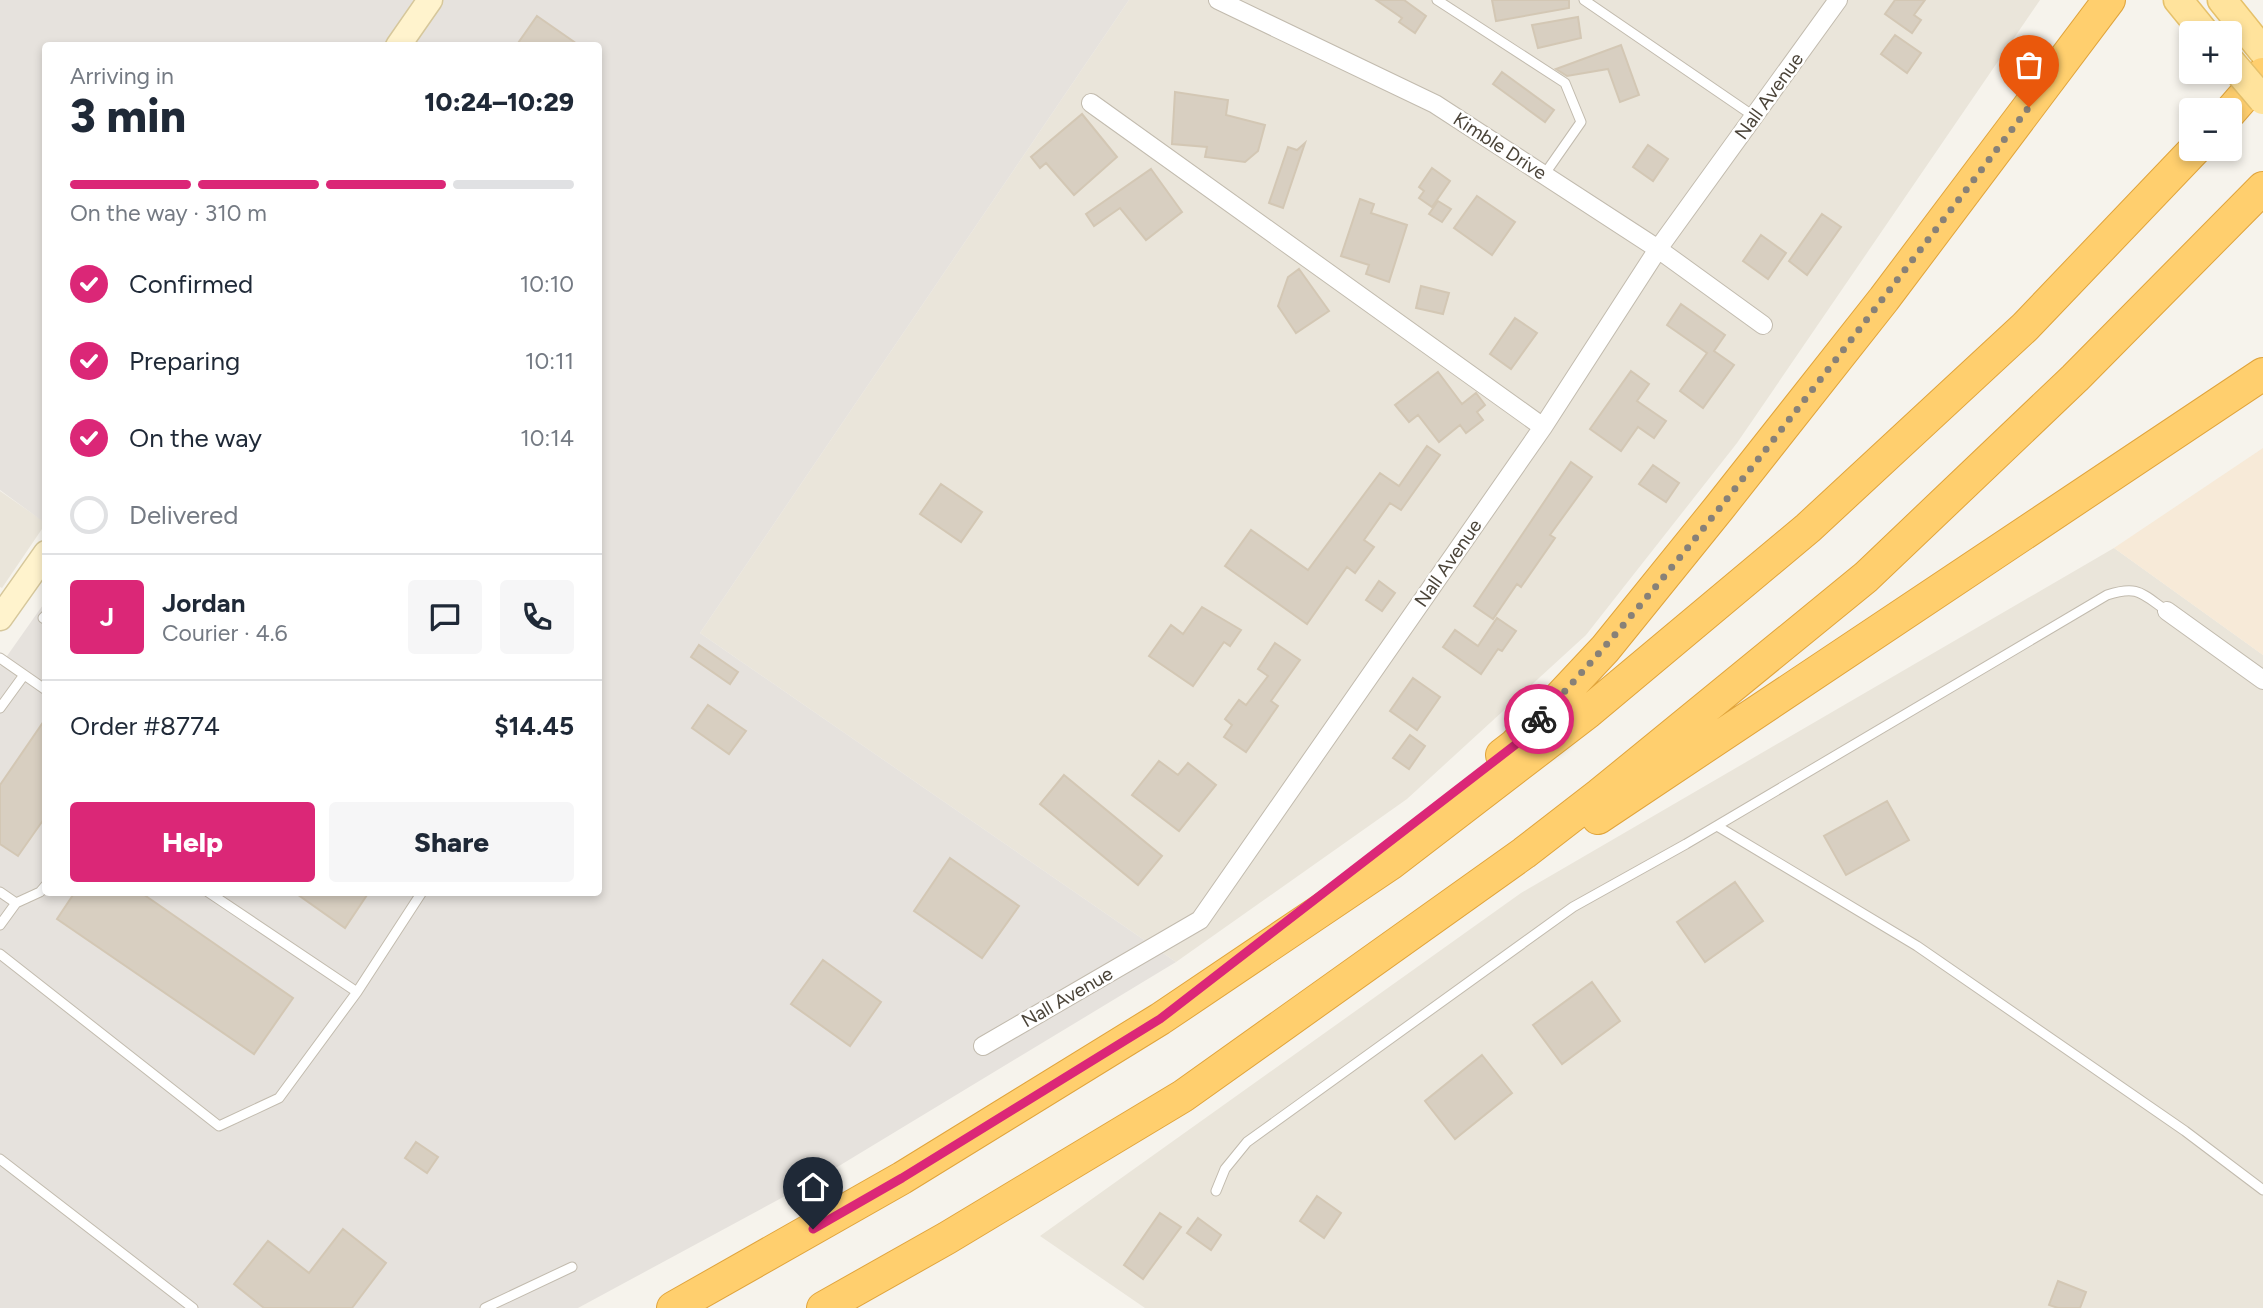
<!DOCTYPE html>
<meta charset="utf-8">
<style>
body{margin:0;font-family:Figtree,sans-serif;background:#f6f6f7;color:#1f2937;height:100vh;display:flex;flex-direction:column;font-size:26px;white-space:nowrap}
*{box-sizing:border-box;margin:0}
p{font-size:23px;color:#747a83}
.icon{flex:none;width:38px;height:38px;fill:none;stroke:currentColor;stroke-width:2;stroke-linecap:round;stroke-linejoin:round}
.map{position:relative;flex:1;overflow:hidden}
.side{position:absolute;left:42px;top:42px;width:560px;height:854px;display:flex;flex-direction:column;background:#fff;border-radius:7px;box-shadow:0 4px 10px #0003}
.side>*{flex:none}
.buttons{position:absolute;left:2179px;top:21px;display:grid;gap:14px}
.buttons a{display:grid;place-items:center;width:63px;height:63px;border-radius:7px;background:#fff;box-shadow:0 4px 10px #0003;font-size:35px}
.pin{position:absolute;display:grid;place-items:center;width:60px;height:60px;color:#fff;margin:-72px -30px;border-radius:50% 50% 50% 0;rotate:-45deg;box-shadow:0 0 7px #0007}
.pin .icon{rotate:45deg}
.courier{position:absolute;display:grid;place-items:center;width:70px;height:70px;margin:-35px;border:5px solid #db2777;border-radius:50%;background:#fff;color:#222;box-shadow:0 2px 9px #0007}
.headline em{font-style:normal;font-weight:800}
.headline div{display:flex;flex-direction:column-reverse}
.headline{display:flex;align-items:center;justify-content:space-between;height:119px;padding:0 28px}
h1{font-size:46px;font-weight:800;line-height:52px}
.bar{display:grid;grid-template-columns:repeat(4,1fr);gap:10px 7px;align-content:center;height:84px;padding:0 28px}
.bar i{height:9px;border-radius:5px;background:#e0e1e3}
.bar .active{background:#db2777}
.bar p{grid-column:span 4}
.line{display:flex;align-items:center;gap:18px;padding:0 28px;border-top:2px solid #e0e1e3}
.line div{flex:1}
.round{display:grid;place-items:center;flex:none;width:74px;height:74px;border-radius:7px;background:#f6f6f7}
ol{padding:0 28px;list-style:none}
li{display:flex;align-items:center;gap:21px;height:77px}
li p{margin-inline-start:auto}
li .icon{padding:7px;border-radius:50%;background:#db2777;color:#fff;stroke-width:4}
li:last-child{color:#747a83}
li i{width:38px;height:38px;border:4px solid #e0e1e3;border-radius:50%}
.cta{display:flex;gap:14px;margin-top:auto;padding:14px 28px}
.cta a{flex:1;height:80px;border-radius:7px;background:#db2777;color:#fff;font-size:28px;font-weight:800;line-height:80px;text-align:center}
.cta a+a{background:#f6f6f7;color:#1f2937}
.map>svg:first-child{display:block}
.residential{fill:#eae5da}
.commercial{fill:#f7ead8}
.industrial{fill:#e6e2dd}
.building{fill:#d8cfc1;stroke:#d3c7b4;stroke-width:2}
.lines{fill:none;stroke-linecap:round;stroke-linejoin:round}
.lane-casing{stroke:#c2bbae;stroke-width:11}
.street-casing{stroke:#c2bbae;stroke-width:20}
.secondary-casing{stroke:#d6c79b;stroke-width:27}
.primary-casing{stroke:#e6c16a;stroke-width:31}
.highway-casing{stroke:#e0a43c;stroke-width:34}
.lane{stroke:#fff;stroke-width:9}
.street{stroke:#fff;stroke-width:18}
.secondary{stroke:#fff3cd;stroke-width:24}
.primary{stroke:#ffe39c;stroke-width:28}
.highway{stroke:#ffcf6e;stroke-width:32}
.primary-bridge-casing{stroke:#e6c16a;stroke-width:31;stroke-linecap:butt}
.primary-bridge{stroke:#ffe39c;stroke-width:28}
.done{stroke:#878178;stroke-width:7;stroke-dasharray:0 12.6}
.route{stroke:#db2777;stroke-width:9}
.labels{text-anchor:middle;dominant-baseline:central;stroke-width:5;stroke-linejoin:round;paint-order:stroke}
.street-label{font-size:19px;fill:#4b4439;stroke:#fff}
</style>
<div class="map">
<svg width="2263" height="1308" viewBox="0 0 2263 1308">
<rect width="100%" height="100%" fill="#f6f3ec"/>
<path class="residential" d="M1129 0H2040L1737 443 1586 635 1407 799 1176 962 700 633Z
M0 491 46 523 2 588 0 587Z
M2114 548 2263 655V1308H1145L1040 1236 1521 893Z"/>
<path class="commercial" d="M2263 448V655L2114 548Z"/>
<path class="industrial" d="M0 0H1129L700 633 1176 962 824 1175 578 1308H0V666L45 602 46 892H598V46H46L45 523 0 490Z"/>
<path class="building" d="M1376 0H1404L1426 16 1415 33 1399 22 1402 18Z
M1492 0H1569V8L1496 21Z
M1895 0H1925L1914 15 1921 20 1912 33 1885 14Z
M537 16 580 46H516Z
M1578 17 1581 38 1538 48 1532 25Z
M1895 35 1921 53 1907 73 1881 54Z
M1621 45 1639 95 1620 102 1608 69 1567 76 1556 69Z
M1502 72 1554 110 1545 122 1493 84Z
M1175 92 1228 100 1226 115 1265 125 1258 151 1245 162 1205 157 1207 147 1172 144Z
M1082 114 1117 157 1074 195 1046 163 1040 168 1031 157Z
M1305 143 1283 208 1269 203 1288 147 1297 150Z
M1648 145 1668 159 1653 181 1633 167Z
M1432 168 1450 181 1432 207 1419 198 1424 191 1419 187Z
M1151 169 1182 212 1146 240 1120 208 1094 226 1086 214Z
M1477 196 1515 222 1492 255 1454 228Z
M1360 199 1374 204 1371 213 1407 225 1389 282 1366 274 1369 265 1341 256Z
M1438 201 1451 209 1442 222 1429 214Z
M1822 214 1841 227 1807 275 1789 261Z
M1761 235 1786 253 1768 279 1743 261Z
M1299 269 1329 311 1296 333 1278 306 1288 277Z
M1421 286 1449 293 1443 314 1416 308Z
M1681 304 1725 335 1714 351 1734 365 1703 408 1680 391 1707 353 1667 325Z
M1515 318 1537 333 1511 369 1490 354Z
M1631 371 1649 384 1637 401 1666 421 1654 438 1638 427 1621 451 1590 429Z
M1438 372 1462 404 1476 393 1485 405 1477 412 1483 420 1466 433 1460 425 1439 442 1418 415 1409 422 1395 405Z
M1427 446 1440 455 1401 510 1390 503 1364 540 1374 547 1355 573 1347 567 1307 624 1225 566 1251 530 1308 570 1380 473 1399 486Z
M1571 462 1592 477 1550 535 1555 538 1521 587 1517 584 1493 619 1474 606Z
M1653 465 1679 483 1666 502 1639 484Z
M941 484 982 512 961 542 920 514Z
M1379 581 1395 593 1382 611 1366 600Z
M1202 607 1241 630 1230 646 1224 642 1193 686 1149 656 1171 625 1183 634Z
M1497 618 1516 631 1502 651 1498 649 1481 674 1443 647 1455 630 1478 646Z
M1275 643 1300 660 1271 701 1278 706 1246 752 1224 737 1232 725 1225 719 1239 700 1246 705 1268 676 1258 669Z
M699 645 738 672 730 684 691 657Z
M1413 678 1440 697 1417 730 1390 711Z
M708 705 746 731 729 754 692 728Z
M46 718V816L18 856 0 844V785Z
M1410 735 1425 746 1409 769 1393 758Z
M1159 761 1178 775 1188 763 1216 785 1179 831 1132 795Z
M1064 775 1162 856 1138 885 1040 804Z
M1887 801 1909 840 1846 875 1824 836Z
M950 858 1019 906 982 958 914 911Z
M1735 882 1763 921 1705 962 1677 922Z
M75 892H140L293 998 254 1054 57 919Z
M294 892H369L345 928Z
M823 960 881 1002 850 1046 791 1004Z
M1592 982 1620 1021 1562 1064 1533 1025Z
M1482 1055 1512 1093 1455 1139 1425 1101Z
M416 1142 438 1157 427 1173 405 1158Z
M1317 1196 1341 1213 1324 1238 1300 1221Z
M1160 1213 1181 1227 1143 1279 1124 1265Z
M1198 1218 1221 1235 1211 1250 1187 1233Z
M343 1229 386 1263 352 1308H264L234 1284 268 1241 309 1273Z
M2058 1281 2086 1292 2080 1308H2058L2049 1305Z"/>
<g class="lines">
<g class="lane-casing">
<path id="lane" d="M1437 0 1565 83 1581 122 1544 175
M1584 0 1755 117
M46 615 43 618 46 620
M0 658 46 690
M0 708 24 675
M1717 826 1917 946 2185 1131 2263 1190
M0 892 16 903 0 925
M208 892 357 992
M16 903 40 892 46 885
M0 954 219 1126 279 1098 357 992 422 892
M0 1159 193 1308
M1216 1191 1225 1169 1247 1142 1573 907 1686 844 2107 595C2138 585 2141 593 2167 611
M485 1308 572 1267"/>
</g>
<g class="street-casing">
<path id="street" d="M1218 0 1435 104 1658 249 1763 325
M1091 103 1543 427
M2167 611 2263 680
M983 1046 1200 920 1543 427 1658 249 1838 0"/>
</g>
<g class="secondary-casing">
<path id="secondary" d="M398 46 430 0
M0 618 46 553"/>
</g>
<g class="primary-casing">
<path id="primary" d="M2178 0 2205 33
M2222 0 2263 51"/>
</g>
<g class="highway-casing">
<path id="highway" d="M2230 112 2263 74
M1502 755 1515 745 1605 649 1719 508 1884 299 2109 0
M1598 818 2263 374
M673 1308 902 1178 1160 1019 1390 864 1588 712 1808 528 2025 327 2195 149
M823 1308 947 1238 1183 1096 1524 853 1599 795 1866 577 2075 378 2263 188"/>
</g>
<use href="#lane" class="lane"/>
<use href="#street" class="street"/>
<use href="#secondary" class="secondary"/>
<use href="#primary" class="primary"/>
<use href="#highway" class="highway"/>
<g class="primary-bridge-casing">
<path id="primary-bridge" d="M2230 61 2263 100"/>
</g>
<use href="#primary-bridge" class="primary-bridge"/>
</g>
<g class="lines">
<path class="done" d="M1539 719C1623 630 1699 535 1774 439 1860 329 1945 218 2029 107"/>
<path class="route" d="M813 1229 902 1178 1160 1019 1515 745 1539 719"/>
</g>
<g class="labels">
<g class="street-label">
<text transform="translate(1769 96) rotate(-54)">Nall Avenue</text>
<text transform="translate(1500 146) rotate(33)">Kimble Drive</text>
<text transform="translate(1448 563) rotate(-55)">Nall Avenue</text>
<text transform="translate(1067 997) rotate(-30)">Nall Avenue</text>
</g>
</g>
</svg>
<div class="buttons">
<a>+</a>
<a>−</a>
</div>
<div class="pin" style="left:2029px;top:107px;background:#ea580c"><svg class="icon" aria-label="bag" viewBox="0 0 24 24"><path d="M5 8h14l-1 12H6zM9 8a3 3 0 0 1 6 0"/></svg></div>
<div class="pin" style="left:813px;top:1229px;background:#1f2937"><svg class="icon" aria-label="home" viewBox="0 0 24 24"><path d="M3 11l9-7 9 7M6 9v11h12V9"/></svg></div>
<div class="courier" style="left:1539px;top:719px"><svg class="icon" aria-label="bike" viewBox="0 0 24 24"><circle cx="6" cy="16" r="4"/><circle cx="18" cy="16" r="4"/><path d="M6 16l4-8h5l3 8M10 8l3 8H6M13 5h3"/></svg></div>
<section class="side">
<div class="headline"><div><h1>3 min</h1><p>Arriving in</p></div><em>10:24–10:29</em></div>
<div class="bar"><i class="active"></i><i class="active"></i><i class="active"></i><i></i><p>On the way · 310 m</p></div>
<ol>
<li><svg class="icon" aria-label="check" viewBox="0 0 24 24"><path d="M5 12l5 5 9-10"/></svg>Confirmed<p>10:10</p></li>
<li><svg class="icon" aria-label="check" viewBox="0 0 24 24"><path d="M5 12l5 5 9-10"/></svg>Preparing<p>10:11</p></li>
<li><svg class="icon" aria-label="check" viewBox="0 0 24 24"><path d="M5 12l5 5 9-10"/></svg>On the way<p>10:14</p></li>
<li><i></i>Delivered</li>
</ol>
<div class="line" style="height:126px"><b class="round" style="background:#db2777;color:#fff">J</b><div><b>Jordan</b><p>Courier · 4.6</p></div><a class="round"><svg class="icon" aria-label="chat" viewBox="0 0 24 24"><path d="M4 5h16v11H9l-5 4z"/></svg></a><a class="round"><svg class="icon" aria-label="phone" viewBox="0 0 24 24"><path d="M5 4h4l2 5-3 2q2 4 5 5l2-3 5 2v4C11 20 4 13 5 4z"/></svg></a></div>
<div class="line" style="height:91px"><div>Order #8774</div><b>$14.45</b></div>
<div class="cta"><a>Help</a><a>Share</a></div>
</section>
</div>
